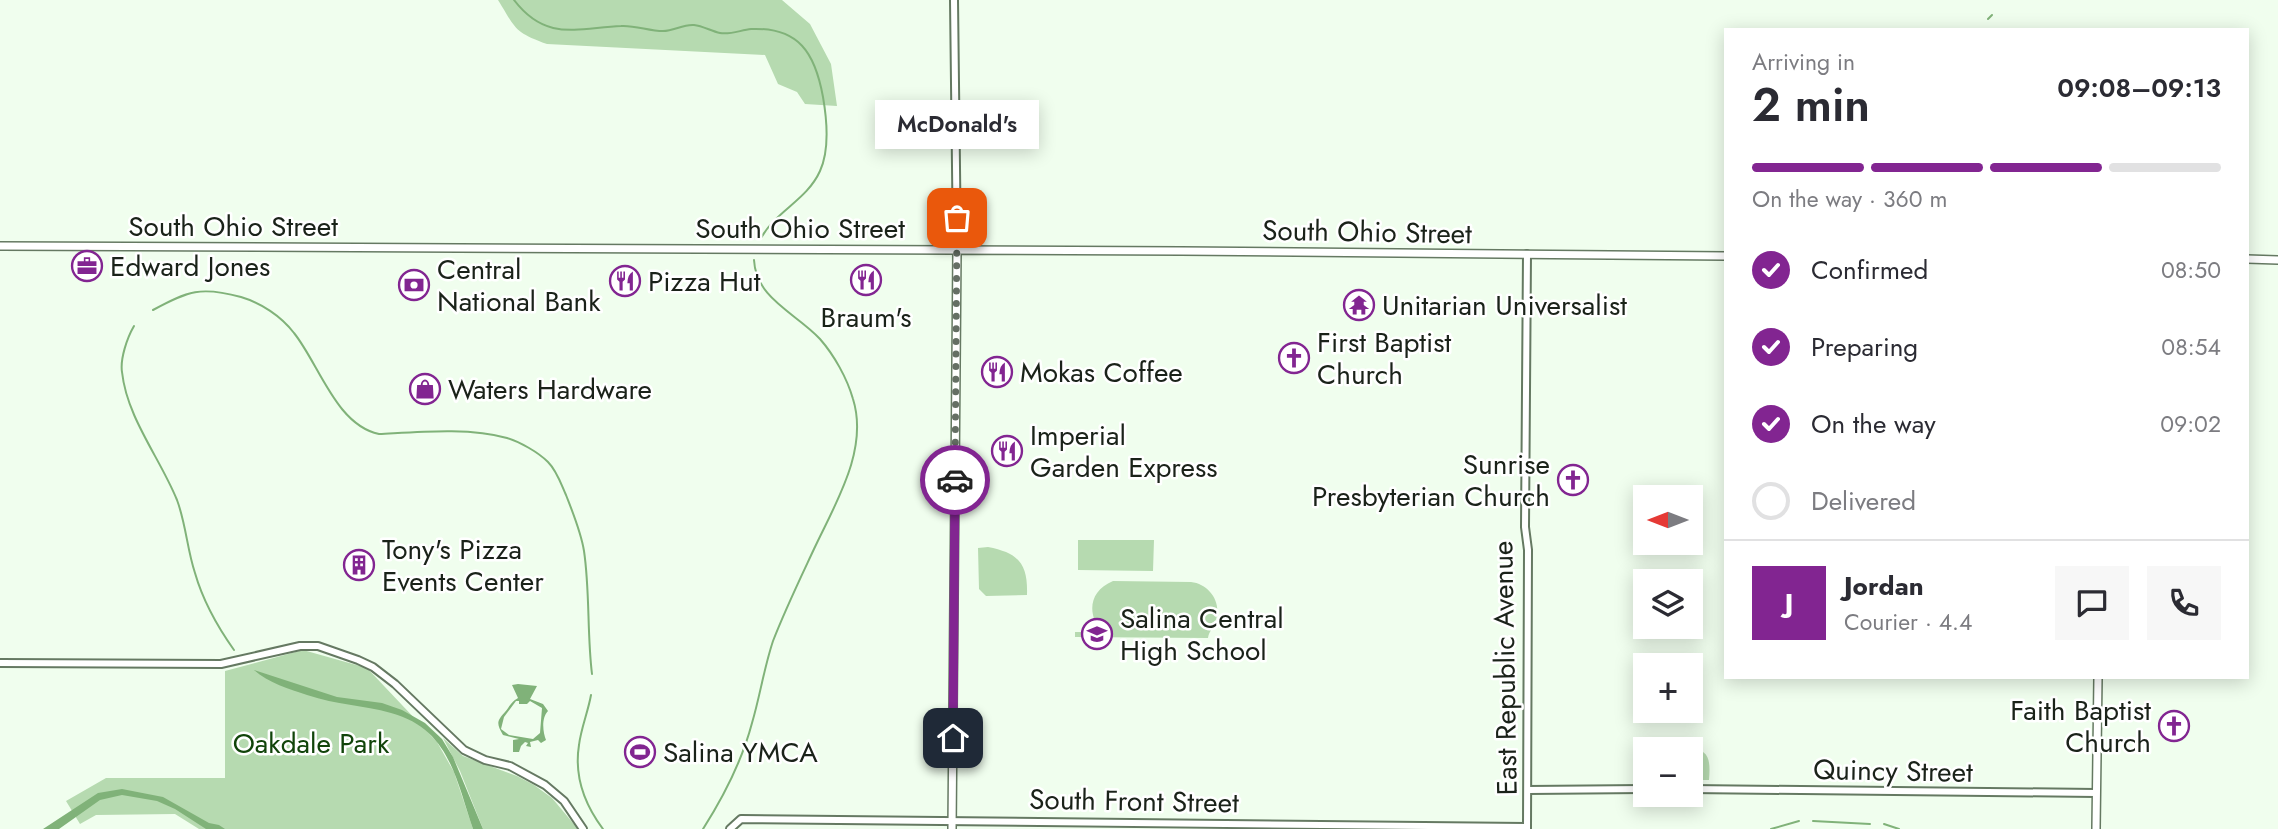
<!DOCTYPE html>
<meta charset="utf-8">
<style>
body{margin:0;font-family:Jost,sans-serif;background:#f7f7f7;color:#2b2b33;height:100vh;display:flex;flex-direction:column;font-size:26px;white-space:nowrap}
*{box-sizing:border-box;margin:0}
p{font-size:23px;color:#7c7c81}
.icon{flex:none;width:38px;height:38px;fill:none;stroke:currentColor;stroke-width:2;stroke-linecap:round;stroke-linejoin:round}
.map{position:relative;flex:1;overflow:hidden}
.side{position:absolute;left:1724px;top:28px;width:525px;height:651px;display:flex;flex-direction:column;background:#fff;border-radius:0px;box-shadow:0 4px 18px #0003}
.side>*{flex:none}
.needle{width:46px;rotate:270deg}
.fabs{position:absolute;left:1633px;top:485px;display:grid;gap:14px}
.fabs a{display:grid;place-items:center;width:70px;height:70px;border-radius:0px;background:#fff;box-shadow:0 4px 18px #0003;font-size:35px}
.pin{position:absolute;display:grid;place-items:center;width:60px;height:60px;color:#fff;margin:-30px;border-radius:14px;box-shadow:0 4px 10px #0006}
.courier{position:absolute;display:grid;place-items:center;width:70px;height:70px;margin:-35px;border:5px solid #822591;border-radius:50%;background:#fff;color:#222;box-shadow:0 2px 9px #0007}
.bubble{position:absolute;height:49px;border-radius:0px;background:#fff;box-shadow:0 4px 18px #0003;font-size:23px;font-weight:600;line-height:49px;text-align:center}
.head em{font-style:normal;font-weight:600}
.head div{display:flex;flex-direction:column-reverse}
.head{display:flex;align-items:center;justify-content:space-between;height:119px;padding:0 28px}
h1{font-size:46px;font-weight:600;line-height:52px}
.bar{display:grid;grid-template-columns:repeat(4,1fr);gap:10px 7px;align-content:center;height:84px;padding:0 28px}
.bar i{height:9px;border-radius:5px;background:#e1e1e2}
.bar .on{background:#822591}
.bar p{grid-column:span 4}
.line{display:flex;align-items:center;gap:18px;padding:0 28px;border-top:2px solid #e1e1e2}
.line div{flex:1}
.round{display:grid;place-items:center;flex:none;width:74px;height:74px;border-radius:0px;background:#f7f7f7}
ol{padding:0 28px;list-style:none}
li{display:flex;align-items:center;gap:21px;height:77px}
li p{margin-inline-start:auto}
li .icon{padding:7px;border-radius:50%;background:#822591;color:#fff;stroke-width:4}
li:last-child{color:#7c7c81}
li i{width:38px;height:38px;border:4px solid #e1e1e2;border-radius:50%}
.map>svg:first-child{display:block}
.green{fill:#b6dab0}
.water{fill:#80b279;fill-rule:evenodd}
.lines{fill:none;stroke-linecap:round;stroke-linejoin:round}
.stream{stroke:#80b279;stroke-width:2}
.tertiary-casing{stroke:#657962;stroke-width:10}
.secondary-casing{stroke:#657962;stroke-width:10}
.tertiary{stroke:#fff;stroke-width:6}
.secondary{stroke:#fff;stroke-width:7}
.done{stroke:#656f64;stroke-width:7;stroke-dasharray:0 12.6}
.route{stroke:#822591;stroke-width:9}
.labels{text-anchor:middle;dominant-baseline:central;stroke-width:5;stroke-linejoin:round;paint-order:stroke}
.street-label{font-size:28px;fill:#1a2219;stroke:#fff}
.poi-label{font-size:28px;fill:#1a2219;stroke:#fff;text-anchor:start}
.park-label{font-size:28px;fill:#11440a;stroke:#fff}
</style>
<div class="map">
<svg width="2278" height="829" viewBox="0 0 2278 829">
<rect width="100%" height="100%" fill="#f0feee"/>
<path class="green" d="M498 0H782L810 24 831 64 837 106 805 104 797 92 778 84 765 55 547 44C514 32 516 29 498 0Z
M1078 540H1154L1153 571 1078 570Z
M988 547C1019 553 1028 564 1027 595L986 596 979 589 978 548Z
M1113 581 1191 582C1210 584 1223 604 1215 622 1213 629 1209 631 1208 638L1075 637V632H1101C1087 613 1089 591 1113 581Z
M303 650 367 668 437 742 454 772 473 829H199L175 814 96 815 80 824 66 801 106 778H225V671Z
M443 738 463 756 517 776 534 785 552 798 578 829H483L460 771Z
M1682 749C1708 747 1711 756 1709 780H1691L1690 749Z"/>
<path class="water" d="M254 670 337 697 382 703 402 710 425 723 442 739 453 757 483 829H473C456 780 450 729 391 713 363 705 337 705 307 695 290 689 268 683 254 670Z
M518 684 537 686 530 699 543 704 548 711C541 718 543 733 546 740L541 743 538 740 530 742 531 747 526 746 528 743 525 742 521 746 519 752H513V740L519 739 503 735C496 723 497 721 505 712 510 706 511 702 518 698L512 685ZM516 701H519V704H527L530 701 542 708 540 733 533 739 509 735 501 729 504 717Z
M122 789 163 797 209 823 219 825 225 829H206L175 809 157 801 122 795 100 800 59 829H43L98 793Z"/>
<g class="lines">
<path class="stream" d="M514 0C546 42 577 28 621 26 635 25 649 31 663 31 674 31 683 24 694 25 703 26 711 31 720 33 730 35 741 30 751 29 799 27 815 53 823 97 827 120 830 149 820 171 807 200 776 211 761 238
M1988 19 1992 15
M153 310C188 291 201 286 241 297 261 303 281 316 294 333 319 364 336 425 379 434 417 432 470 427 507 438 520 442 538 452 548 462 557 471 561 484 566 495 573 513 581 532 584 551 590 591 587 634 592 674
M134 326C127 338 120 359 122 372 127 418 160 458 177 500 186 524 187 549 195 573 203 601 217 626 234 650
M591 695C588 712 581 728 579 745 574 776 585 805 603 829
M1813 821 1870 824
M1884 824 1899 829
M703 829C724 796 742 761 752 723 760 696 764 668 773 641 785 610 800 579 814 549 835 504 869 450 853 399 847 378 834 355 820 339 796 313 756 299 754 260
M1771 829 1799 821"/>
<g class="tertiary-casing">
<path id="tertiary" d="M954 0 957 250
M0 663 221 664 300 646H318L358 660 373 667 395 684 464 750 485 760 510 766 545 785 564 801 583 829
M1690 789 2096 793
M1528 790 1645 789
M730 829 741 819 1527 827
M1527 829 1528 550 1525 527 1527 254"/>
</g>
<g class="secondary-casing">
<path id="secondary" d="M0 246 1181 251 1726 256
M2247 259 2278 260
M952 829 957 250
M2096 829 2098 677"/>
</g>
<use href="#tertiary" class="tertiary"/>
<use href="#secondary" class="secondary"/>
</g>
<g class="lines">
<path class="done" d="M955 480 957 218"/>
<path class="route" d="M953 738 955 480"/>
</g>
<defs>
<g id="office-ring" transform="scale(1.575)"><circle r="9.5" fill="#fff" stroke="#822591" stroke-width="1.5"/><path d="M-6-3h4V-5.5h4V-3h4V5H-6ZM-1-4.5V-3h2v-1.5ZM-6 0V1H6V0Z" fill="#822591"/></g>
<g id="restaurant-ring" transform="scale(1.575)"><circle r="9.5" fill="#fff" stroke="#822591" stroke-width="1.5"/><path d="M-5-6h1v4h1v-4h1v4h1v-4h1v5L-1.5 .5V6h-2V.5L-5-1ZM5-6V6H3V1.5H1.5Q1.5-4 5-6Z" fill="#822591"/></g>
<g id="bank-ring" transform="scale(1.575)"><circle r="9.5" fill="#fff" stroke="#822591" stroke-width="1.5"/><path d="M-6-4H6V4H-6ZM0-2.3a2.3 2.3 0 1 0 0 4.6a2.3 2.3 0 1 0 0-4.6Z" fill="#822591"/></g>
<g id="temple-ring" transform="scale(1.575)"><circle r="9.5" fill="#fff" stroke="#822591" stroke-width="1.5"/><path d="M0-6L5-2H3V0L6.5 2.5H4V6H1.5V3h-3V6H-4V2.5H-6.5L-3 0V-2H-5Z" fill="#822591"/></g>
<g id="church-ring" transform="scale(1.575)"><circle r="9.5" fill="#fff" stroke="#822591" stroke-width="1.5"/><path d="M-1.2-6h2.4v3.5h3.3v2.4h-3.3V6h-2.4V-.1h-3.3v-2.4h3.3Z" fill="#822591"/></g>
<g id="shop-ring" transform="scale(1.575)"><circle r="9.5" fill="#fff" stroke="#822591" stroke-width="1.5"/><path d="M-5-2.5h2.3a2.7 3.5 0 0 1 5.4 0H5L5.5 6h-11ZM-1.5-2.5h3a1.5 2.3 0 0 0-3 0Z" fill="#822591"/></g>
<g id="building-ring" transform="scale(1.575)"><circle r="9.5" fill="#fff" stroke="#822591" stroke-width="1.5"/><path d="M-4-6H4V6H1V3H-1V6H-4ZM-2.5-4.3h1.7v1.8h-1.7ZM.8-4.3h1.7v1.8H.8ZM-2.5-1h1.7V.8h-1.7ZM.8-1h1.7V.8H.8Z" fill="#822591"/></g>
<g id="school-ring" transform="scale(1.575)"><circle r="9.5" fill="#fff" stroke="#822591" stroke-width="1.5"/><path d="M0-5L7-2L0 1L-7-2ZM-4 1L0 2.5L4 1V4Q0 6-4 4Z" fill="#822591"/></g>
<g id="stadium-ring" transform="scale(1.575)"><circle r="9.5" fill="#fff" stroke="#822591" stroke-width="1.5"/><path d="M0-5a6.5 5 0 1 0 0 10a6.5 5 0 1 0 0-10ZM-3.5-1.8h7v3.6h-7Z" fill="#822591"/></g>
</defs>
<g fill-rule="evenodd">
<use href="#office-ring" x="87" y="266"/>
<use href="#restaurant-ring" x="866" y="280"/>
<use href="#restaurant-ring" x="625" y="281"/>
<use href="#bank-ring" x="414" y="285"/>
<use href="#temple-ring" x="1359" y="305"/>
<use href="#church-ring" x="1294" y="358"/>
<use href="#restaurant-ring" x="997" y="372"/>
<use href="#shop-ring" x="425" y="389"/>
<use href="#restaurant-ring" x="1007" y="451"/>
<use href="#church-ring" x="1573" y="480"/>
<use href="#building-ring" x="359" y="565"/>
<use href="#school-ring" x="1097" y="634"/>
<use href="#church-ring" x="2174" y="726"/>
<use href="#stadium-ring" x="640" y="752"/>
</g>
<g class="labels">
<g class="street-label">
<text x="233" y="226">South Ohio Street</text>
<text x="800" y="228">South Ohio Street</text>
<text transform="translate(1367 232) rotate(1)">South Ohio Street</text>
<text transform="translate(1505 668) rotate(-91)">East Republic Avenue</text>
<text transform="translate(1893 771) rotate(1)">Quincy Street</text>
<text transform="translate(1134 801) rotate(1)">South Front Street</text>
</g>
<g class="poi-label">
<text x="110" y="266">Edward Jones</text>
<text x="437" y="269">Central<tspan x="437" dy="32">National Bank</tspan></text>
<text x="648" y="281">Pizza Hut</text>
<text x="1382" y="305">Unitarian Universalist</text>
<text x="866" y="317" text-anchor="middle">Braum's</text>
<text x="1317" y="342">First Baptist<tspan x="1317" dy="32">Church</tspan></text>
<text x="1020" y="372">Mokas Coffee</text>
<text x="448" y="389">Waters Hardware</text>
<text x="1030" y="435">Imperial<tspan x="1030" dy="32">Garden Express</tspan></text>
<text x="1550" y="464" text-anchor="end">Sunrise<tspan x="1550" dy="32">Presbyterian Church</tspan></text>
<text x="382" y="549">Tony's Pizza<tspan x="382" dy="32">Events Center</tspan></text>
<text x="1120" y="618">Salina Central<tspan x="1120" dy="32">High School</tspan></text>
<text x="2151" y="710" text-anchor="end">Faith Baptist<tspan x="2151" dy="32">Church</tspan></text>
<text x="663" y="752">Salina YMCA</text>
</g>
<g class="park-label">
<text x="311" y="743">Oakdale Park</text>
</g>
</g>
</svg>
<div class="fabs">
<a><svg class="needle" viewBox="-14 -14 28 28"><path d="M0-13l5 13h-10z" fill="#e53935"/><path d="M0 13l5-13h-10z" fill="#7c7c81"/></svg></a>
<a><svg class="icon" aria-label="layers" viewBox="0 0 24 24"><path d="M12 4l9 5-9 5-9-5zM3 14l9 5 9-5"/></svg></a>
<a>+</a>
<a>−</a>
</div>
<div class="pin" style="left:957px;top:218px;background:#ea580c"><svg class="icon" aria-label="bag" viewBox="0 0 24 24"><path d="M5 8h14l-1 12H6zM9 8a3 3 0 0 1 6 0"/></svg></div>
<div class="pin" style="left:953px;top:738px;background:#1f2937"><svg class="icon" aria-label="home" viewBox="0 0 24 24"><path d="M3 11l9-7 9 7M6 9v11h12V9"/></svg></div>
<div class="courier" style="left:955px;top:480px"><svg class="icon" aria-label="car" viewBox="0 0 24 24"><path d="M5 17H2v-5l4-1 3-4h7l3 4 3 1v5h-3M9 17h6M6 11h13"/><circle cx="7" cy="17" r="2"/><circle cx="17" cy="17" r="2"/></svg></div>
<div class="bubble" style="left:875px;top:100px;width:164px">McDonald's</div>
<section class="side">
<div class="head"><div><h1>2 min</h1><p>Arriving in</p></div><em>09:08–09:13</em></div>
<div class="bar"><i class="on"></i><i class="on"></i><i class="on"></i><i></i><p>On the way · 360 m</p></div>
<ol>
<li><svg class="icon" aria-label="check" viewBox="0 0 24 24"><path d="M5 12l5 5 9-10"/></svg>Confirmed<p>08:50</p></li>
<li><svg class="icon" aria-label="check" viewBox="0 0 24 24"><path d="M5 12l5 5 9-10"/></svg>Preparing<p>08:54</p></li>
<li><svg class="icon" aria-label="check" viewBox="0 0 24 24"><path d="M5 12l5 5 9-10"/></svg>On the way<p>09:02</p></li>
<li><i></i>Delivered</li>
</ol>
<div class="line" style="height:126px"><b class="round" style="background:#822591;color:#fff">J</b><div><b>Jordan</b><p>Courier · 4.4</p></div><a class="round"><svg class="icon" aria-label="chat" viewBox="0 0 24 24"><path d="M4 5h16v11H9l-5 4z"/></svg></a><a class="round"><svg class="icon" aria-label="phone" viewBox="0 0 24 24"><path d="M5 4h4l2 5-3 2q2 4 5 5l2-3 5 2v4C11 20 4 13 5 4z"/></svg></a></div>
</section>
</div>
